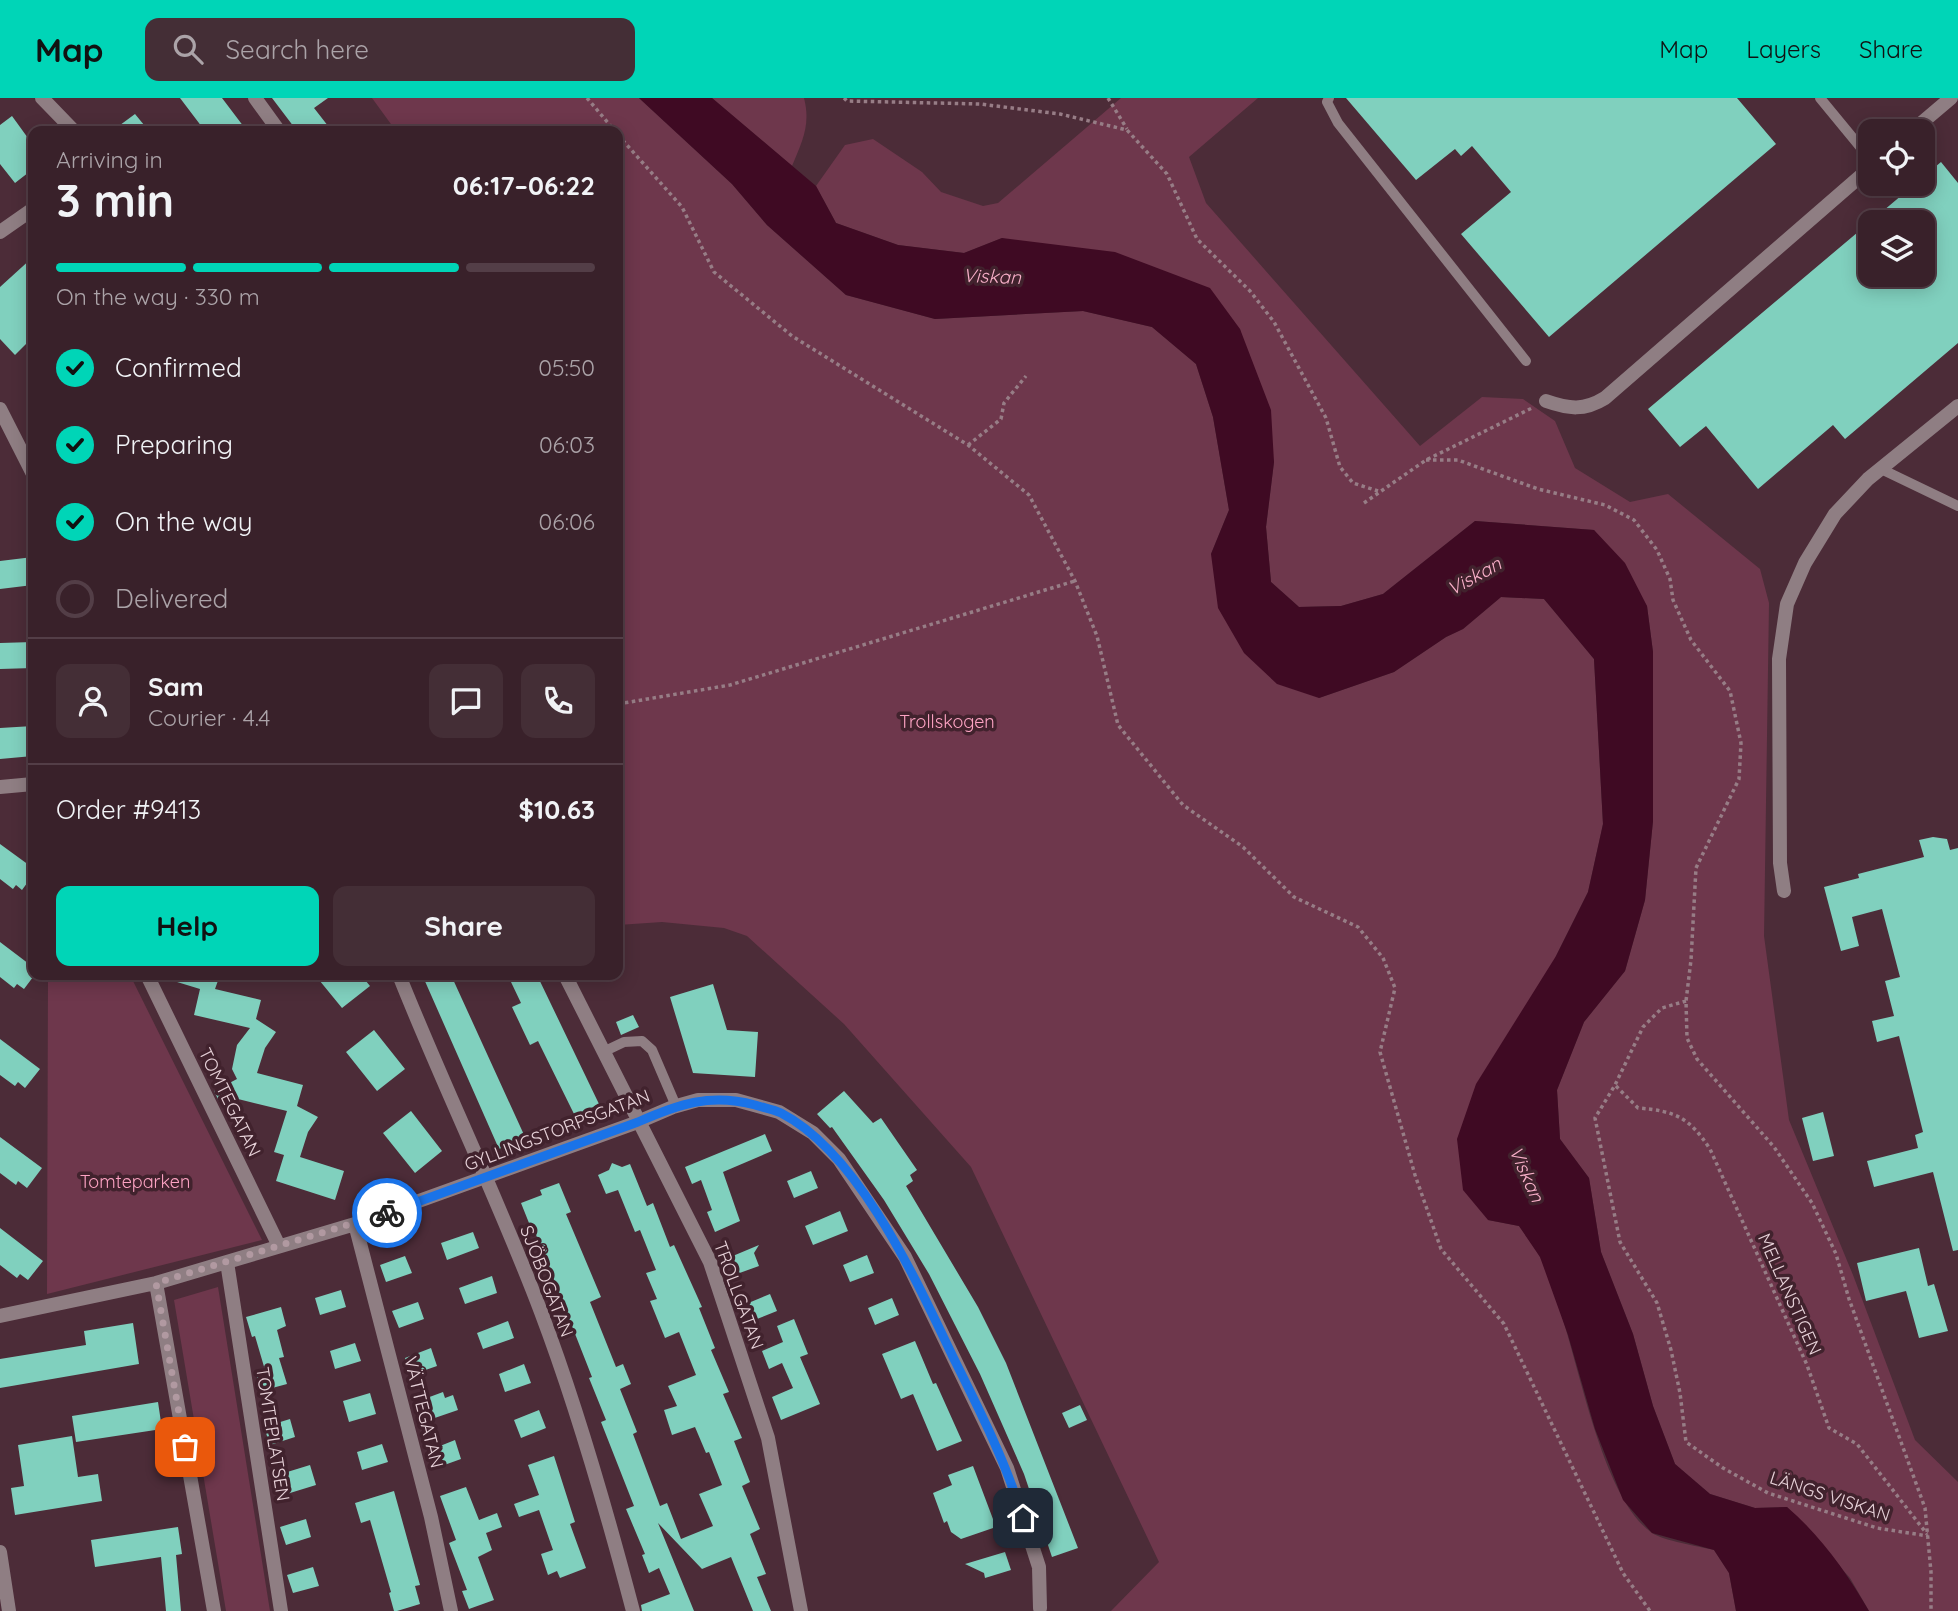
<!DOCTYPE html>
<meta charset="utf-8">
<style>
body{margin:0;font-family:Quicksand,sans-serif;background:#442e36;color:#f1f3f6;height:100vh;display:flex;flex-direction:column;font-size:26px;white-space:nowrap}
*{box-sizing:border-box;margin:0}
p{font-size:23px;color:#aba3a8}
.icon{flex:none;width:38px;height:38px;fill:none;stroke:currentColor;stroke-width:2;stroke-linecap:round;stroke-linejoin:round}
.map{position:relative;flex:1;overflow:hidden}
.details{position:absolute;left:28px;top:28px;width:595px;height:854px;display:flex;flex-direction:column;background:#39212a;border-radius:14px;box-shadow:0 4px 18px #0003,0 0 0 2px #533e47}
.details>*{flex:none}
.tools{position:absolute;left:1858px;top:21px;display:grid;gap:14px}
.tools a{display:grid;place-items:center;width:77px;height:77px;border-radius:14px;background:#39212a;box-shadow:0 4px 18px #0003,0 0 0 2px #533e47;font-size:35px}
.pin{position:absolute;display:grid;place-items:center;width:60px;height:60px;color:#fff;margin:-30px;border-radius:14px;box-shadow:0 4px 10px #0006}
.courier{position:absolute;display:grid;place-items:center;width:70px;height:70px;margin:-35px;border:5px solid #1a73e8;border-radius:50%;background:#fff;color:#222;box-shadow:0 2px 9px #0007}
.summary em{font-style:normal;font-weight:800}
.summary div{display:flex;flex-direction:column-reverse}
.summary{display:flex;align-items:center;justify-content:space-between;height:119px;padding:0 28px}
h1{font-size:46px;font-weight:800;line-height:52px}
.bar{display:grid;grid-template-columns:repeat(4,1fr);gap:10px 7px;align-content:center;height:84px;padding:0 28px}
.bar i{height:9px;border-radius:5px;background:#533e47}
.bar .selected{background:#00d5b7}
.bar p{grid-column:span 4}
.line{display:flex;align-items:center;gap:18px;padding:0 28px;border-top:2px solid #533e47}
.line div{flex:1}
.round{display:grid;place-items:center;flex:none;width:74px;height:74px;border-radius:14px;background:#442e36}
ol{padding:0 28px;list-style:none}
li{display:flex;align-items:center;gap:21px;height:77px}
li p{margin-inline-start:auto}
li .icon{padding:7px;border-radius:50%;background:#00d5b7;color:#111;stroke-width:4}
li:last-child{color:#aba3a8}
li i{width:38px;height:38px;border:4px solid #533e47;border-radius:50%}
.primary-button{display:flex;gap:14px;margin-top:auto;padding:14px 28px}
.primary-button a{flex:1;height:80px;border-radius:14px;background:#00d5b7;color:#111;font-size:28px;font-weight:800;line-height:80px;text-align:center}
.primary-button a+a{background:#442e36;color:#f1f3f6}
header{display:flex;align-items:center;gap:42px;box-sizing:border-box;height:98px;padding:0 35px;background:#00d5b7;color:#111}
header strong{font-size:33px}
nav{display:flex;gap:38px;margin-inline-start:auto;font-size:24px}
.search{width:490px;height:63px;background:#442e36;display:flex;align-items:center;gap:18px;box-sizing:border-box;padding:0 24px;border-radius:14px;color:#aba3a8;font-size:26px}
.map>svg:first-child{display:block}
.green{fill:#6e374c}
.water{fill:#3f0a23}
.building{fill:#80d0be;fill-rule:evenodd}
.lines{fill:none;stroke-linecap:round;stroke-linejoin:round}
.path{stroke:#977d86;stroke-width:3.5;stroke-dasharray:3.5 3.5;stroke-linecap:butt}
.lane{stroke:#8f7e83;stroke-width:10}
.street{stroke:#8f7e83;stroke-width:14}
.done{stroke:#b199a1;stroke-width:7;stroke-dasharray:0 12.6}
.route{stroke:#1a73e8;stroke-width:9}
.labels{text-anchor:middle;dominant-baseline:central;stroke-width:7;stroke-linejoin:round;paint-order:stroke}
.park-label{font-size:18px;fill:#fda3c3;stroke:#41222d}
.street-label{font-size:18px;fill:#e8d3da;stroke:#41222d}
.water-label{font-size:19px;font-style:italic;fill:#f8afc8;stroke:#41222d}
</style>
<header>
<strong>Map</strong>
<div class="search"><svg class="icon" aria-label="search" viewBox="0 0 24 24"><circle cx="10" cy="10" r="6"/><path d="M15 15l6 6"/></svg>Search here</div>
<nav><a>Map</a><a>Layers</a><a>Share</a></nav>
</header>
<div class="map">
<svg width="1958" height="1513" viewBox="0 0 1958 1513">
<rect width="100%" height="100%" fill="#4c2c38"/>
<path class="green" d="M372 0H639L732 86 767 127 846 197 935 221 1083 213 1152 229 1196 266 1213 319 1229 412 1211 456 1319 600 1394 574 1446 539 1463 531 1501 499 1544 501 1594 561 1603 726 1588 794 1556 858 1488 1122 1519 1128C1526 1138 1534 1148 1540 1159 1575 1226 1593 1393 1652 1435 1664 1443 1698 1448 1714 1452L1729 1475 1736 1513H1111L1159 1464 971 1069 844 926 747 838 724 830 662 824 618 827V33H396Z
M712 0H804C811 27 802 44 792 68Z
M1121 0H1258L1189 59 1206 105 1420 348 1482 299 1523 301 1555 323 1575 370 1630 404 1668 396 1760 471 1769 505 1764 838 1789 1022 1853 1177 1915 1342 1958 1384V1513H1869L1850 1480 1787 1409 1755 1410 1710 1396 1675 1366 1653 1308 1633 1236 1601 1154 1589 1080 1560 1041 1557 992 1584 924 1625 873 1645 802 1653 723V554L1647 508 1594 432 1475 423 1383 496 1341 508 1299 509 1271 484 1266 429 1274 364 1240 231 1002 140 964 155 898 147 836 125 816 88 845 47 873 41 922 74 941 94 983 108 998 105Z
M48 877H130L262 1142 47 1196Z
M218 1189 270 1513H226L174 1202Z"/>
<path class="water" d="M639 0H712L816 88 836 125 898 147 964 155 1002 140 1115 154 1210 190 1240 231 1271 312 1274 364 1266 429 1271 484 1299 509 1341 508 1383 496 1475 423 1594 432 1625 465 1647 508 1653 554V723L1645 802 1625 873 1584 924 1557 992 1560 1041 1589 1080 1601 1154 1633 1236 1653 1308 1675 1366 1710 1396 1755 1410 1787 1409C1821 1438 1847 1475 1869 1513H1736L1729 1475 1714 1452 1652 1435 1623 1402 1595 1331 1568 1237 1540 1159 1519 1128 1488 1122 1463 1092 1457 1041 1476 986 1556 858 1588 794 1603 726 1594 561 1544 501 1501 499 1463 531 1446 539 1394 574 1319 600 1277 586 1244 555 1218 510 1211 456 1229 412 1213 319 1196 266 1152 229 1083 213 935 221 846 197 767 127 732 86Z"/>
<path class="building" d="M180 0H222L247 33H205Z
M272 0H328L314 10 332 33H297Z
M1346 0H1737L1776 46 1549 239 1461 136 1511 94 1472 48 1461 58 1455 51 1416 82Z
M135 16 149 33H112Z
M12 18 33 47V71L15 85 0 66V27Z
M1941 64 1958 85V245L1845 341 1833 327 1758 391 1706 328 1680 349 1648 311 1915 86H1923V79ZM1871 124H1923V177H1871Z
M33 159V239L15 257 0 241V189Z
M33 459V487L0 491V463Z
M33 544V570L0 571V545Z
M33 628V658L0 661V630Z
M1933 739 1947 741 1950 752 1958 750V1152L1953 1153 1933 1074 1874 1089 1867 1063 1918 1050 1915 1037 1923 1034 1899 938 1877 944 1872 923 1894 918 1885 883 1900 879 1882 811 1852 819 1859 848 1841 853 1824 789 1859 780 1858 776 1924 759 1919 742Z
M0 746 33 770V777L22 792 16 787 13 791 0 781Z
M0 844 33 869V879L24 891 17 886 14 890 0 879Z
M165 877H220L215 891 261 902 256 921 276 934 265 950 257 975 303 987 297 1008 318 1019 308 1034 300 1059 344 1073 335 1102 276 1083 284 1057 274 1054 287 1013 238 1001 222 1009 214 993 237 981 232 971 237 947 250 930 194 917 200 891 164 880Z
M315 877H361L370 888 342 910Z
M433 877H451L525 1039 499 1051 424 881Z
M528 877H537L599 1006 575 1018 538 943 530 947 512 909 521 905 511 884Z
M713 886 727 932 758 934 755 979 693 975 670 899Z
M633 917 639 929 621 937 616 924Z
M374 932 405 971 377 993 346 954Z
M0 941 40 971 25 990 18 984 15 988 0 977Z
M844 993 873 1025 881 1020 917 1072 910 1077 913 1083 906 1088 978 1209 1006 1265 1078 1450 1052 1459 1024 1376 980 1276 929 1176 884 1102 832 1029 830 1030 817 1016Z
M411 1013 442 1053 415 1075 383 1035Z
M1823 1014 1834 1058 1813 1063 1802 1020Z
M765 1036 772 1053 723 1074 740 1123 715 1134 707 1114 712 1112 701 1082 692 1086 685 1069Z
M0 1039 42 1070 27 1090 18 1083 16 1087 0 1075Z
M612 1065 622 1069 630 1066 647 1108 653 1105 670 1149 674 1147 702 1209 699 1210 715 1250 711 1252 729 1294 723 1296 742 1340 734 1343 750 1384 742 1388 760 1431 750 1436 766 1476 757 1479 771 1513H753L731 1459 702 1471 658 1425 694 1513H642L641 1507 670 1496 659 1470 649 1475 642 1457 645 1456 626 1411 634 1408 601 1324 606 1322 589 1280 592 1279 533 1129 531 1130 521 1105 542 1097 540 1092 559 1085 571 1114 566 1116 601 1199 590 1204 616 1269 623 1266 631 1286 620 1291 637 1334 633 1336 660 1408 667 1405 681 1441 713 1428 699 1396 722 1387 709 1354 706 1355 695 1329 672 1337 664 1312 677 1308 668 1288 696 1277 679 1234 665 1240 650 1203 657 1201 646 1175 656 1172 640 1132 635 1134 618 1092 606 1096 598 1077 609 1072Z
M811 1073 818 1090 794 1100 787 1083Z
M840 1113 848 1133 813 1147 805 1128Z
M0 1130 43 1163 28 1182 20 1176 17 1180 0 1167Z
M473 1134 479 1150 447 1162 441 1145Z
M759 1147 754 1155 759 1168 734 1177 728 1160Z
M1919 1150 1928 1188 1934 1186 1948 1233 1919 1240 1906 1193 1866 1203 1857 1165Z
M867 1157 874 1175 850 1184 843 1167Z
M405 1158 412 1175 386 1184 380 1167Z
M492 1178 497 1195 465 1206 459 1190Z
M341 1192 346 1209 320 1217 315 1200Z
M770 1196 777 1213 752 1223 746 1206Z
M892 1200 899 1217 875 1227 868 1210Z
M418 1204 424 1221 399 1230 392 1213Z
M281 1209 286 1228 277 1232 284 1259 279 1260 287 1286 261 1293 256 1275 265 1272 255 1238 252 1239 246 1219Z
M794 1221 808 1256 800 1259 820 1306 781 1322 772 1299 793 1290 782 1265 769 1271 762 1253 783 1244 777 1228Z
M508 1223 514 1240 483 1251 477 1235Z
M133 1225 139 1266 0 1290V1261L86 1247 84 1233Z
M915 1243 933 1286 936 1285 962 1343 937 1353 913 1296 901 1301 882 1256Z
M355 1245 361 1263 335 1271 330 1253Z
M431 1250 437 1268 411 1277 405 1260Z
M524 1266 531 1285 505 1294 499 1276Z
M443 1294 445 1300 453 1297 458 1312 423 1324 416 1304Z
M370 1295 376 1316 349 1324 343 1303Z
M158 1304 162 1331 76 1344 72 1318Z
M1080 1307 1087 1322 1069 1330 1062 1315Z
M539 1312 546 1330 521 1340 514 1322Z
M290 1321 295 1339 270 1347 264 1329Z
M72 1338 78 1379 98 1376 102 1403 15 1417 11 1390 24 1388 18 1347Z
M455 1342 461 1361 436 1370 430 1352Z
M382 1346 388 1364 362 1372 357 1354Z
M554 1358 575 1424 570 1426 586 1470 560 1480 557 1473 548 1477 541 1456 553 1452 539 1412 519 1419 514 1406 539 1397 528 1367Z
M310 1367 316 1387 277 1399 271 1379Z
M973 1368 996 1429 961 1441 951 1434 947 1423 944 1425 933 1395 952 1387 948 1377Z
M466 1389 479 1422 497 1415 502 1429 486 1435 492 1452 478 1459 494 1502 469 1511 462 1493 467 1492 449 1445 456 1442 440 1398Z
M394 1393 420 1487 415 1488 420 1506 397 1513H394L389 1495 391 1494 370 1422 361 1425 355 1405Z
M306 1421 311 1439 286 1447 280 1429Z
M178 1429 182 1456 176 1457 181 1513H166L161 1459 95 1469 91 1442Z
M1005 1454 1011 1472 985 1480 984 1475 965 1466Z
M313 1469 319 1488 293 1495 287 1477Z"/>
<g class="lines">
<path class="path" d="M587 0 615 33
M844 0 847 3 980 6 1060 16 1127 32 1167 76 1197 141 1250 193 1274 224 1326 320 1340 369 1353 385 1378 393
M1108 0 1127 31
M618 37 682 109 714 174 792 238 968 347 1029 397 1075 483 1097 538 1118 627 1183 707 1243 749 1294 799 1358 829 1383 860 1395 890 1380 954 1415 1077 1441 1151 1504 1226 1623 1475 1650 1513
M968 347 1001 321 1004 305 1026 278
M1426 362H1458L1538 391 1605 407 1634 422 1657 452 1670 481 1673 502 1691 542 1730 593 1741 645 1739 681 1696 770 1691 862 1686 903 1687 940 1697 961 1774 1049 1812 1105 1836 1156 1849 1201 1925 1410 1931 1474V1513
M1364 405 1426 362 1532 310
M618 606 730 587 1075 483
M1686 903 1662 910 1643 929 1615 987 1595 1020 1620 1144 1657 1205 1671 1252 1680 1295 1686 1344 1723 1370 1768 1395 1877 1430 1928 1438
M1616 988 1638 1010C1675 1013 1689 1019 1710 1051L1807 1267 1829 1330 1857 1346 1927 1436"/>
<path class="lane" d="M1329 0 1327 4 1338 25 1526 263
M1820 0 1871 62
M1881 371 1958 408
M603 954 624 944 642 943 652 952 676 1008"/>
<path class="street" d="M42 0 74 33
M255 0 279 33
M1912 33 1951 0
M0 134 33 111
M1546 303C1569 311 1584 313 1605 300L1871 69
M0 311 33 376
M0 689 33 686
M1784 793 1780 765 1779 561 1787 506 1805 465 1835 416 1868 381 1958 308
M147 877 279 1148
M399 877C444 990 498 1100 541 1214 577 1309 607 1414 633 1513
M565 877 710 1164 768 1340 801 1513
M355 1126 431 1419 451 1513
M227 1164 281 1513
M156 1185 214 1513
M0 1218 156 1185 355 1126 638 1024 673 1009 698 1002H736L779 1014 813 1035 839 1061 905 1159 1007 1370 1039 1469 1040 1510
M0 1454 9 1513"/>
</g>
<g class="lines">
<path class="done" d="M185 1349 156 1185 387 1115"/>
<path class="route" d="M387 1115 638 1024C679 1006 710 995 755 1007 764 1010 773 1011 781 1015 859 1055 916 1182 953 1259 980 1313 1005 1362 1023 1420"/>
</g>
<g class="labels">
<g class="park-label">
<text x="947" y="623">Trollskogen</text>
<text x="135" y="1083">Tomteparken</text>
</g>
<g class="street-label">
<text transform="translate(230 1004) rotate(64)">TOMTEGATAN</text>
<text transform="translate(557 1032) rotate(-21)">GYLLINGSTORPSGATAN</text>
<text transform="translate(547 1183) rotate(69)">SJÖBOGATAN</text>
<text transform="translate(1790 1196) rotate(66)">MELLANSTIGEN</text>
<text transform="translate(739 1197) rotate(70)">TROLLGATAN</text>
<text transform="translate(424 1314) rotate(76)">VÄTTEGATAN</text>
<text transform="translate(273 1336) rotate(81)">TOMTEPLATSEN</text>
<text transform="translate(1830 1398) rotate(18)">LÄNGS VISKAN</text>
</g>
<g class="water-label">
<text transform="translate(992 178) rotate(2)">Viskan</text>
<text transform="translate(1474 478) rotate(-29)">Viskan</text>
<text transform="translate(1527 1076) rotate(66)">Viskan</text>
</g>
</g>
</svg>
<div class="tools">
<a><svg class="icon" aria-label="locate" viewBox="0 0 24 24"><circle cx="12" cy="12" r="6"/><path d="M12 2v4M12 18v4M2 12h4M18 12h4"/></svg></a>
<a><svg class="icon" aria-label="layers" viewBox="0 0 24 24"><path d="M12 4l9 5-9 5-9-5zM3 14l9 5 9-5"/></svg></a>
</div>
<div class="pin" style="left:185px;top:1349px;background:#ea580c"><svg class="icon" aria-label="bag" viewBox="0 0 24 24"><path d="M5 8h14l-1 12H6zM9 8a3 3 0 0 1 6 0"/></svg></div>
<div class="pin" style="left:1023px;top:1420px;background:#1f2937"><svg class="icon" aria-label="home" viewBox="0 0 24 24"><path d="M3 11l9-7 9 7M6 9v11h12V9"/></svg></div>
<div class="courier" style="left:387px;top:1115px"><svg class="icon" aria-label="bike" viewBox="0 0 24 24"><circle cx="6" cy="16" r="4"/><circle cx="18" cy="16" r="4"/><path d="M6 16l4-8h5l3 8M10 8l3 8H6M13 5h3"/></svg></div>
<section class="details">
<div class="summary"><div><h1>3 min</h1><p>Arriving in</p></div><em>06:17–06:22</em></div>
<div class="bar"><i class="selected"></i><i class="selected"></i><i class="selected"></i><i></i><p>On the way · 330 m</p></div>
<ol>
<li><svg class="icon" aria-label="check" viewBox="0 0 24 24"><path d="M5 12l5 5 9-10"/></svg>Confirmed<p>05:50</p></li>
<li><svg class="icon" aria-label="check" viewBox="0 0 24 24"><path d="M5 12l5 5 9-10"/></svg>Preparing<p>06:03</p></li>
<li><svg class="icon" aria-label="check" viewBox="0 0 24 24"><path d="M5 12l5 5 9-10"/></svg>On the way<p>06:06</p></li>
<li><i></i>Delivered</li>
</ol>
<div class="line" style="height:126px"><a class="round"><svg class="icon" aria-label="person" viewBox="0 0 24 24"><circle cx="12" cy="8" r="4"/><path d="M4 21q1-7 8-7t8 7"/></svg></a><div><b>Sam</b><p>Courier · 4.4</p></div><a class="round"><svg class="icon" aria-label="chat" viewBox="0 0 24 24"><path d="M4 5h16v11H9l-5 4z"/></svg></a><a class="round"><svg class="icon" aria-label="phone" viewBox="0 0 24 24"><path d="M5 4h4l2 5-3 2q2 4 5 5l2-3 5 2v4C11 20 4 13 5 4z"/></svg></a></div>
<div class="line" style="height:91px"><div>Order #9413</div><b>$10.63</b></div>
<div class="primary-button"><a>Help</a><a>Share</a></div>
</section>
</div>
